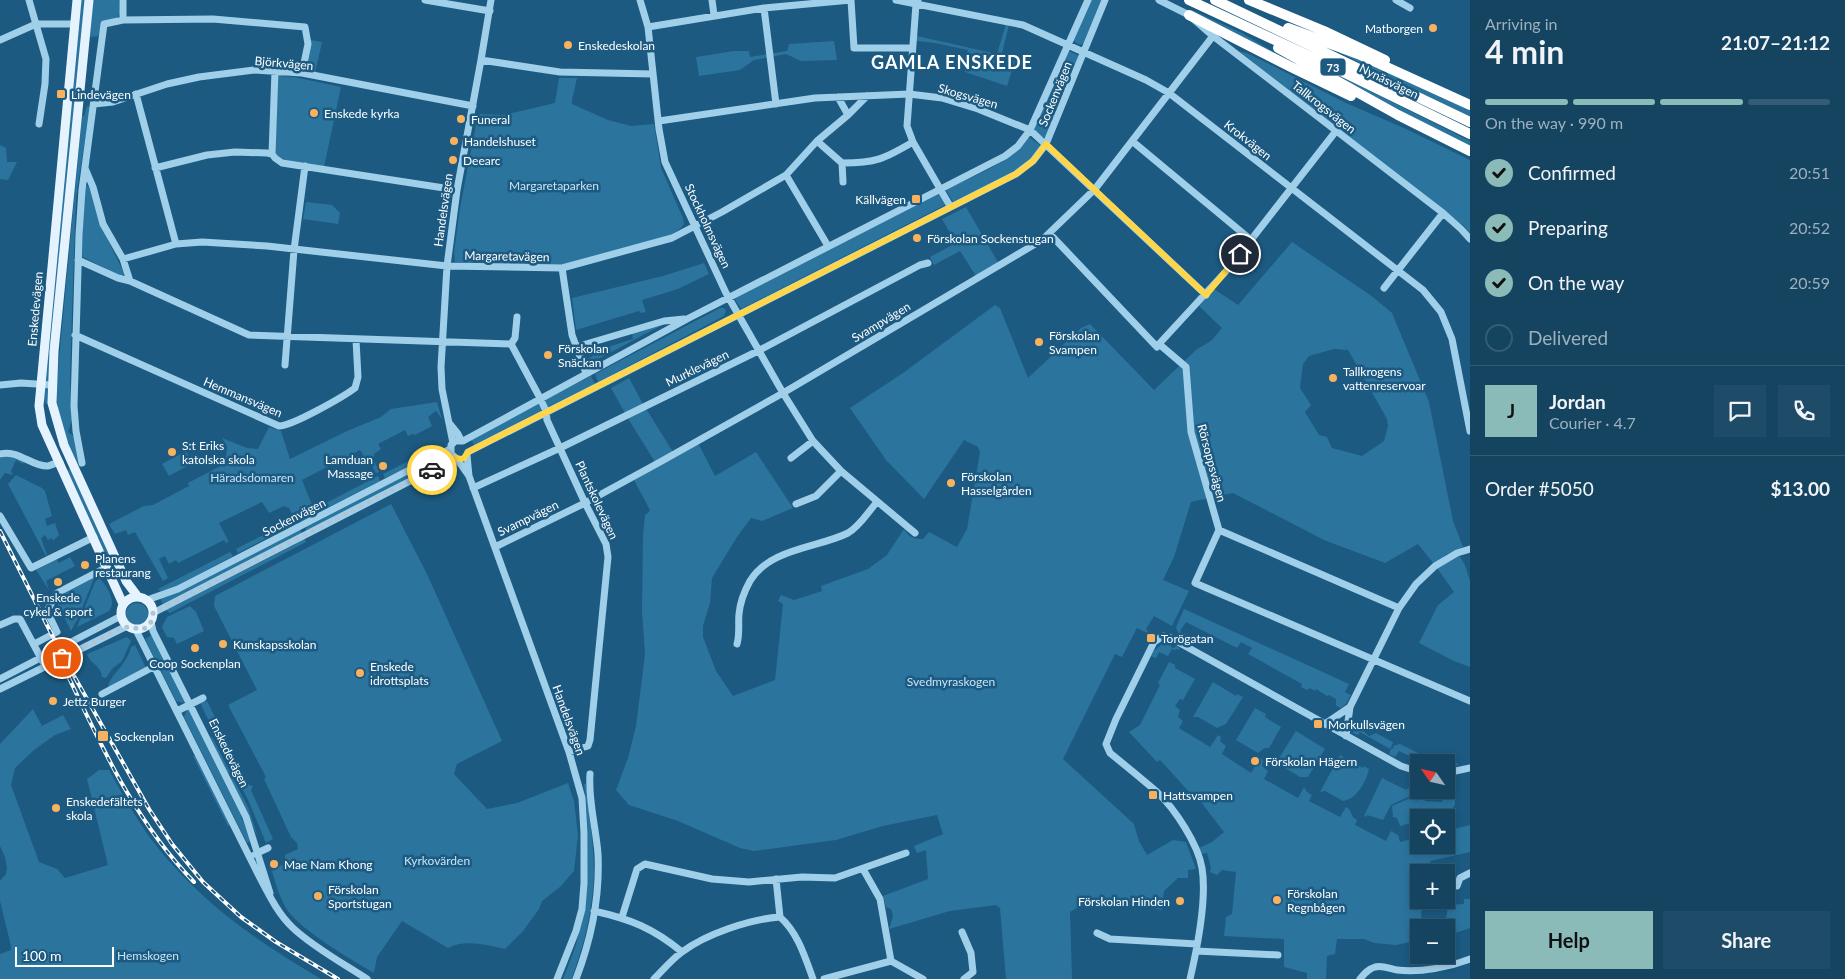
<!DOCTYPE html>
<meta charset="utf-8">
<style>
body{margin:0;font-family:Lato,sans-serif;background:#1e4b67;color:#f1f3f6;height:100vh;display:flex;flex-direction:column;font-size:19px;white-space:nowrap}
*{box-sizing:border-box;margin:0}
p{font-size:16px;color:#9db0bd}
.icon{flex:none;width:28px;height:28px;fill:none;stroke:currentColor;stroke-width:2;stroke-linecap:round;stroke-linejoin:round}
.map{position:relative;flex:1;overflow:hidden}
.details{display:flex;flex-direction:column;background:#154461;width:375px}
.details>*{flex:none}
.needle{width:32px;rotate:304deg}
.tools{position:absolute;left:1410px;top:754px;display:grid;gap:10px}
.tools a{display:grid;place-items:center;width:45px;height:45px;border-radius:0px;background:#154461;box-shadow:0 2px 8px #0003,0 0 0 1px #345c76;font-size:25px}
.scale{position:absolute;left:15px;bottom:12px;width:99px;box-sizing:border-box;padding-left:5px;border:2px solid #fff;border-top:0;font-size:14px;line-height:18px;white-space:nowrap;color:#fff;-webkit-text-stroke:4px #1c5a81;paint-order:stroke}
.pin{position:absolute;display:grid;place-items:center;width:42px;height:42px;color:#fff;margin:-21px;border:2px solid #fff;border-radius:50%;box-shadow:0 1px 5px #0007}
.courier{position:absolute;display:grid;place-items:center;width:50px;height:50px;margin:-25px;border:4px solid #ffd54a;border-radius:50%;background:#fff;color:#222;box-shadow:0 1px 6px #0007}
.headline em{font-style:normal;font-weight:700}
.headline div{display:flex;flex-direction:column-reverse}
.headline{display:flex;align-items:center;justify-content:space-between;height:85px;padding:0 15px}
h1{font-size:32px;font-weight:700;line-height:38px}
.bar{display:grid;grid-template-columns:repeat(4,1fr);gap:8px 5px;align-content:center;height:60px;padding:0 15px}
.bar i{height:6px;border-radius:4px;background:#345c76}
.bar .current{background:#8bbbb9}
.bar p{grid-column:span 4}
.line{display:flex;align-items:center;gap:12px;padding:0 15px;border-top:1px solid #345c76}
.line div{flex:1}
.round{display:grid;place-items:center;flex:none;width:52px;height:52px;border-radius:0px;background:#1e4b67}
ol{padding:0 15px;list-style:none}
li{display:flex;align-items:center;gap:15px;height:55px}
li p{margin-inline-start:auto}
li .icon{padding:5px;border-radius:50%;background:#8bbbb9;color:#111;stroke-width:4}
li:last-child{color:#9db0bd}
li i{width:28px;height:28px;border:2px solid #345c76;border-radius:50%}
.action{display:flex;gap:10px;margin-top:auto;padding:10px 15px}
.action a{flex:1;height:58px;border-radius:0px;background:#8bbbb9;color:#111;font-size:20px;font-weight:700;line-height:58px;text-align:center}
.action a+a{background:#1e4b67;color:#f1f3f6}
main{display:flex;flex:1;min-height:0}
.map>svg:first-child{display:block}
.green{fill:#2b749e;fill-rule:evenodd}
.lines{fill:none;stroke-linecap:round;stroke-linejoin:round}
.minor{stroke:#a0cfea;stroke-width:7}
.major{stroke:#e4f3fe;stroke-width:9}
.highway{stroke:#fff;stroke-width:10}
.rail-casing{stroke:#fff;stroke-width:4}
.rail{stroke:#1c5a81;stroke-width:2;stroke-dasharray:5.5;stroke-linecap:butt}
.done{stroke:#b0c5d3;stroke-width:5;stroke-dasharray:0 9}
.route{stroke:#ffd54a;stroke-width:6}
.poi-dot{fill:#fab15e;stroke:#1c5a81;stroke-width:2}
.labels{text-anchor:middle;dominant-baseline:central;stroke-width:5;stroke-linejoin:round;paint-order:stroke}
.shield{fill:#1c5a81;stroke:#bbced9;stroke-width:1}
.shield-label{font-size:11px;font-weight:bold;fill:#fff}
.poi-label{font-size:12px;fill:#fff;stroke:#1c5a81;text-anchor:start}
.street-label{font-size:12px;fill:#fff;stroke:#1c5a81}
.park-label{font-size:12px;fill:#c5e5f7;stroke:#1c5a81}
.district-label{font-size:18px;font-weight:bold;letter-spacing:1px;fill:#fff;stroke:#1c5a81}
</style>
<main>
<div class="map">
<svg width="1470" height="979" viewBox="0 0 1470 979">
<rect width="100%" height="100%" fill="#1c5a81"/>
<path class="green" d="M80 0H85L48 403 46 404 43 397Z
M93 0H119L120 13 118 17 103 21 98 36 90 37Z
M1091 0H1101L1084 43 1080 45 1075 42 1074 40Z
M1192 10 1242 33 1297 66 1192 12Z
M1006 24 1009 25 1001 57 1015 61 1007 86 965 72 964 65 968 50 935 43 917 41V36L997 54Z
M311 40 322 42 315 73 307 71 305 69Z
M834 41 837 60 801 61 786 54 754 60 740 70 699 76 696 57 734 51H749L750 57 787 51 789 44Z
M1069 51 1079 56 1045 137H1043L1033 130Z
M1239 51 1249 54 1346 103 1404 128 1470 160V233L1464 226 1315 112Z
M1341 51 1470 110V117L1340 53Z
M1332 72 1470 141V147L1389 107Z
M278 76 294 77 341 87 324 167 281 160 275 154Z
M559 78H577L572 100V104L608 120 631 126 654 124 661 168 683 218 684 224 681 228 670 236 556 266 455 262 454 253 460 208 478 114 504 115 555 103Z
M87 106 90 107 76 198 72 313 70 381 72 420 68 432 75 437 80 462 77 463C64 441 58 416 56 391L82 116H84Z
M1029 137 1041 146C1023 173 982 187 953 202L946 190C974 175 1011 163 1029 137Z
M0 145 6 148 7 162H17L8 180 0 179Z
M87 186 90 187 99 222 123 271 124 274 121 276 81 256 85 187Z
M939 193 945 205 741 309 734 298Z
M306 202 332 205 340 213 338 224 303 219Z
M966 207 999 264 976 276 960 251 934 265 930 257 956 243 942 219Z
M1292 242 1373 297 1392 313 1429 402 1453 521 1463 547 1447 554 1434 564 1418 544 1385 563 1324 540 1233 493 1191 502 1174 557 1163 580 1189 591 1172 626 1154 616 1146 629C1150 634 1151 636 1148 642L1145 639 1147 633 1137 628 1122 657 1115 654 1063 759 1134 824 1139 841 1147 855 1173 840 1186 842 1196 869 1188 870V878H1178L1164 891 1162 910C1130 905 1100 892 1070 912L1072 979H1006L1000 908 996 905 950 911 889 929 893 916 891 909 886 907 883 896 928 879 926 850 917 853 914 846 943 834 937 815 883 826 836 840 754 851 740 848 678 821 629 805 616 790 628 758 636 726 645 654 642 611 643 536 645 515 649 512 650 510 634 480 698 443 715 476 756 452 793 508 762 521 751 518 737 537 712 578 710 603 703 626V637L716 671 733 696 775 680 783 604 778 601 781 595 794 600 822 591 821 586 868 569 887 555 904 529C909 537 913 539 923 539L929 532 957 547 967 529 980 452 978 447 964 440 924 499 886 460 850 408 903 373 995 305 1000 308 1028 378 1081 328 1090 324 1154 390 1196 350 1212 340 1222 328 1199 306 1214 289 1238 305ZM1334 349 1348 350 1387 419 1388 426 1384 441 1362 456 1332 448 1327 437 1319 435 1305 412 1311 405 1300 388 1303 364 1309 356Z
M704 263 709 274 678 289 642 300 646 312 641 313 639 311 576 330 572 298 663 276Z
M720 308H724L726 311 724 316 598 382 595 374Z
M662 325 589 364 587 359 593 356 591 351 585 353 583 349 591 346 595 351 633 339 632 333Z
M591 376 595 384 548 407 545 400Z
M629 378 643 404 625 413 611 388Z
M437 402 442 419 436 411 428 417 432 426 415 435 413 434 408 436 405 430 378 444 381 449 375 453 373 458 379 472 376 473 368 459 366 460 360 450 302 480 312 505 292 514 289 508 284 506 269 513 262 502 219 523 229 542 226 543 224 540 178 563 176 560 169 564 165 556 159 559 168 578 163 581 135 532 128 535 126 530 115 534 109 524 144 506 153 505 189 486 188 483 228 462 226 458 227 446 222 438 247 448 258 449 269 427 281 431 290 459 347 431 381 417 391 409Z
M538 403 542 410 474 445 471 439Z
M645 407 673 452 655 462 627 417Z
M440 445 442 451 385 478 383 474Z
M0 450 24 462 23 464 16 460 11 471 13 475 5 473 0 480Z
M186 451 193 463 169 476 162 464Z
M443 456 445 460 307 532 305 528Z
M70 469 112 558 108 560 67 470Z
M16 475 42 488 45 491 52 516 45 519 47 526 55 523 59 535 53 541 52 538 48 540 45 535 41 538 47 555 46 556 8 484Z
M378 476 380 481 311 516 302 523 299 517Z
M391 504 427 574 502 741 457 764 454 774 487 809 517 803 568 783 574 801 578 835 574 871 560 887 542 901 539 909 523 931 505 949C487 945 465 939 448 948L402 921 377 957 374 973C352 960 302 931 288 911 280 899 276 885 272 871L285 863V855L298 849 297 843 291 837 264 779 266 777 228 705 257 690 214 606 215 596Z
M294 519 298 525 282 530 238 553 236 549Z
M300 529 302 534 163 604 160 598Z
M304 537 306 542 170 613 166 610 294 545Z
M230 552 233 556 174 588 160 591 158 589Z
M1459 555 1465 565 1470 581V667L1454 661 1419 643 1438 605 1454 592 1437 568Z
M70 557 75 566 46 581 49 590 36 570 56 559 59 563Z
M95 576 78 618 71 631 56 601 61 594Z
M99 578C107 586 117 601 109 611L77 627 95 582Z
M126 614a11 11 0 1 1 22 0a11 11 0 1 1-22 0Z
M190 606 196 612 204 631 177 644 174 638 167 637 162 627 167 617Z
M1184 609 1349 684 1345 692 1351 695 1346 704 1341 708 1336 706V699L1329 695 1327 696 1316 689 1315 691 1310 688 1307 690 1301 687 1302 684 1248 654 1252 648 1241 642 1237 648 1186 622 1180 631 1187 635 1185 640 1179 636 1176 627Z
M152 635 166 664 159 668 145 639Z
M127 637 131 641 122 661 112 669 106 678 102 677C101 665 91 665 87 654Z
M1162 644H1171V647L1174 648 1176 646 1180 648 1179 650 1177 649 1175 650 1172 649 1168 656 1159 652 1156 658 1151 656 1154 651Z
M135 645 146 668 109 687 108 685C114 671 127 664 131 647Z
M1169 662 1175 665V668L1195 679 1183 700 1180 699 1175 706 1180 710 1178 717 1183 721 1179 728 1210 747 1218 735 1221 737 1220 741 1226 746 1222 754 1251 773 1260 758 1263 760 1262 766 1268 771 1264 779 1298 798 1304 787 1307 792 1312 795 1309 801 1340 817 1346 807 1349 809 1353 817 1357 820 1355 825 1386 841 1391 831 1398 835 1400 842 1419 837V845H1446V831L1470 825V812V852L1430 861 1431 872H1419V900H1426L1427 904 1422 907 1421 916 1427 927 1419 928V940L1396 945 1374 943 1364 939H1337L1335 954 1327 956 1326 979H1307V973L1284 967V939L1224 936 1226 917 1232 914 1236 872 1222 870 1217 875 1210 872 1211 868 1207 853 1201 854 1199 848 1212 842 1224 832 1194 793 1191 794 1160 760 1157 762 1129 732 1140 725 1160 685 1158 683Z
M168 668 184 701 183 703 176 701 161 671Z
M1213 682 1236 696 1237 694 1243 697 1226 724 1217 728 1198 717H1193Z
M207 701 249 785 253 786 251 790 273 839 266 843 249 802 202 707 201 703Z
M1255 708 1266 714 1265 717 1281 727 1269 748H1265L1258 753 1236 740Z
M33 709 42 726 63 715 71 729 55 735 34 750 15 768 11 785 39 862 57 869 65 878 108 865 87 779 99 770H109C122 793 135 817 151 839 195 898 257 942 321 979H0V954L11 950V946L0 901V881L6 874 7 867 5 857 0 846V744Z
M187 709H188L239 811 251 841 247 843 184 717Z
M1356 723 1367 729 1364 732 1369 736 1376 733 1391 741 1393 743 1390 749 1360 732 1358 735 1353 733V725Z
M1296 731 1325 749 1308 777H1300L1280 765 1278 768 1274 766Z
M212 737 248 807 258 837 211 738Z
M1400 744 1428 758 1455 762 1459 765 1446 768V762H1419V767L1409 764 1412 757 1399 751 1395 757 1389 754 1391 749 1394 748 1393 746Z
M1340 755 1363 768 1364 766 1369 769C1366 782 1357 799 1343 801L1325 791 1320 792Z
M193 756H195L230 825 228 826Z
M1455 776 1453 791 1455 792V805L1449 813 1433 817 1419 818V821L1400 826 1397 818 1393 817 1392 806 1408 799 1411 796 1417 801 1421 793 1419 791 1423 792 1425 790V801L1442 802 1443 790H1446V777Z
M1382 778 1406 790 1408 788 1412 790 1408 797 1391 805 1383 820 1367 815 1366 817 1364 816Z
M584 784H586C589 814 594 843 594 873 593 908 585 942 573 975L572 979H563L575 948 586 906 588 837 586 800Z
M1464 899H1470V928L1452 934H1446V928L1445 927 1448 905 1464 904Z"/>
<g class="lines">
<path class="minor" d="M29 0 46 59 45 84 39 124
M425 0 490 11
M640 0 648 27 659 129 665 162 726 293 783 393 813 441 841 471 915 533
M712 0 714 15
M851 0 854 48H912
M896 0 1023 25 1146 80 1169 93 1423 290 1441 312 1452 339 1470 431
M918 0 916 4 907 126 913 142 950 206
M1159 0 1189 15 1213 36 1443 213 1461 229 1470 239
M1396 0 1410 8
M764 8 776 104
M123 20 213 19 305 27 308 44 302 73
M648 27 764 8 851 0
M0 40 36 24H74
M481 60 560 72 653 74
M136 94 176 244
M838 97 848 115
M94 104 113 102 167 84 199 77 254 70 302 73 473 106
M659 121 815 98 909 94 942 98 978 109 1030 130 1206 295
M817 141 842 163C876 163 884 159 913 142
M1132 141 1251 240
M272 154 275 71
M842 163 843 182
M85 168 93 187 103 224 123 259 130 281
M155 168 207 155 235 152 267 153 272 154 275 158 282 163 457 190
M786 175 828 246
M1050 234 1157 347 1159 344
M123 259 176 244 202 242 267 246 447 266 562 268 672 238 722 212 786 175 817 141 848 115 867 96
M78 260 118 278 130 281 249 335 511 344 540 398 546 411 547 420 585 503 606 544 608 557 590 740 588 746 569 752
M562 268 572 335 586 373
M1384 288 1443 213
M75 335 279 426C292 426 343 397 355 388L358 377 356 340
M511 344 515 338 517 317
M1159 344 1186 367 1191 432 1219 530 1195 583 1470 701
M1159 344 1229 268 1336 131
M576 347 664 321 684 319
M285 365 294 250 305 166
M0 385 21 383 52 385
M450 424 458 434 461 440
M453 443 442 389 441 367 447 266 457 190 481 60 491 0
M468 452 1016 174 1033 161 1046 144 1105 0
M0 454C18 449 32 467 48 466 51 465 56 463 60 462
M467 455 469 476 569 752 582 798 584 833V883L582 909 576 931 557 979
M791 458 813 441
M82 463 76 431 74 406 79 235 82 190 104 24 123 20V0
M469 476 457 459 451 454V445L455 441H463L689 318 1005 156 1018 146 1030 130 1088 0
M473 488 560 448 758 351 920 265 928 263
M796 504 816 496 841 471
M0 516 31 568 94 537
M1219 530 1399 608
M495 547 585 503 660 462 783 393 1042 240 1095 189 1213 36
M147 600 178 589 450 449
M153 613 455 458
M151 622 153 631 246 817 270 893
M0 625 14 619H20L43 662
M136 630 259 876C269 895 278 914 293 928 313 947 344 964 367 979
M34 644 57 632 47 611 57 593 107 567
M737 644C740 634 738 624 739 614 740 603 745 590 750 581 770 548 818 548 848 533 860 526 868 512 877 502
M0 679 121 616
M0 689 127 626
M102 694 155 666
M177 711 203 698
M1325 724 1350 707
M1346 736 1350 707 1399 608 1416 584 1435 566 1457 553 1470 549
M1446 773 1470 768
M255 854 268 848
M863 869 880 899 891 961 923 979
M776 879 780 917C798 933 805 957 813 979
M1457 886 1460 878 1470 873
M594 911C630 919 653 928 682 952
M622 917 637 869 645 864 712 879 749 882 802 877 835 878 906 853
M962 932 971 953 973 972 964 979
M1097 933 1110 939 1197 944
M1196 951 1278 955
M576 979C591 940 600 896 598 854 596 827 588 801 590 774
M654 979C663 970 671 960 682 952 706 934 750 919 780 917
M824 979 891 961
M1190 979C1197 949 1207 898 1202 868 1198 844 1175 809 1157 792 1142 779 1126 766 1110 753L1106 744 1116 719 1154 642 1163 636 1169 637 1401 766 1419 772
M1360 979C1364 974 1368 969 1375 967 1383 965 1390 969 1397 970 1421 973 1449 967 1470 959"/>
<path class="major" d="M77 0 39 406 42 425 123 604
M89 0 54 351 52 403 64 445 126 581 138 597
M121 613a16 16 0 1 1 32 0a16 16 0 1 1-32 0Z"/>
<path class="highway" d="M1189 0 1341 71 1470 134
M1215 0 1470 122
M1249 0 1324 31 1385 60
M1189 15 1291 67 1351 96
M1288 28 1358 54 1470 105
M1278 48 1398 115 1470 151"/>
<g class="rail-casing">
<path id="rail" d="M0 531 60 651 149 809 172 844 203 882 241 917 276 942 338 979
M69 678C103 750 137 824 194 882"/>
</g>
<use href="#rail" class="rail"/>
</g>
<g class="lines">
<path class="done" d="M62 658 121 628C134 624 150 639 153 613L432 470"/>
<path class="route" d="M432 470 455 458 461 459 464 458 468 452 1016 174 1033 161 1046 144 1206 295 1240 254"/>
</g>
<g class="poi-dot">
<circle cx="1433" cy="28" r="5"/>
<circle cx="568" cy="45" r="5"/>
<rect x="56" y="89" width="10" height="10" rx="2.5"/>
<circle cx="314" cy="113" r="5"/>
<circle cx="461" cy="119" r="5"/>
<circle cx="454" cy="141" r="5"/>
<circle cx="453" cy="160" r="5"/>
<rect x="911" y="194" width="10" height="10" rx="2.5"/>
<circle cx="917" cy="238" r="5"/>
<circle cx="1039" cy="342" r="5"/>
<circle cx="548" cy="355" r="5"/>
<circle cx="1333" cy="378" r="5"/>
<circle cx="172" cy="452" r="5"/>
<circle cx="383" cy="466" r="5"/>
<circle cx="951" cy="483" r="5"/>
<circle cx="85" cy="565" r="5"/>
<circle cx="58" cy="582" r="5"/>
<rect x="1146" y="633" width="10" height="10" rx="2.5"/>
<circle cx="223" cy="644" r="5"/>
<circle cx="195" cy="648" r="5"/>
<circle cx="360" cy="673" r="5"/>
<circle cx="53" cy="701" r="5"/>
<rect x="1313" y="719" width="10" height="10" rx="2.5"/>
<rect x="97" y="730" width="12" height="12" rx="2.5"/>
<circle cx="1255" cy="761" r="5"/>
<rect x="1148" y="790" width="10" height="10" rx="2.5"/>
<circle cx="56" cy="808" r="5"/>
<circle cx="274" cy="864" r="5"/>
<circle cx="318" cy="896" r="5"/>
<circle cx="1277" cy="900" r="5"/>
<circle cx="1180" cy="901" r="5"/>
</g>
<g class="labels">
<rect class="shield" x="1320.5" y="58.5" width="25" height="17" rx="4"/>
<g class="shield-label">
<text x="1333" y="67">73</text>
</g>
<g class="poi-label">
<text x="1423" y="28" text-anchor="end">Matborgen</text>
<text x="578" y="45">Enskedeskolan</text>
<text x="71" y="94">Lindevägen</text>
<text x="324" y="113">Enskede kyrka</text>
<text x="471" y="119">Funeral</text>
<text x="464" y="141">Handelshuset</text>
<text x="463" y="160">Deearc</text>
<text x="906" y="199" text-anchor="end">Källvägen</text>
<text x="927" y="238">Förskolan Sockenstugan</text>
<text x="1049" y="335">Förskolan<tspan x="1049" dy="14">Svampen</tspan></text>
<text x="558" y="348">Förskolan<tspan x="558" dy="14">Snäckan</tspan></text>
<text x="1343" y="371">Tallkrogens<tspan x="1343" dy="14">vattenreservoar</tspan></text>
<text x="182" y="445">S:t Eriks<tspan x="182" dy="14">katolska skola</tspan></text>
<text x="373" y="459" text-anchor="end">Lamduan<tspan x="373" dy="14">Massage</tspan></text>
<text x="961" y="476">Förskolan<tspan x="961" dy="14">Hasselgården</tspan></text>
<text x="95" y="558">Planens<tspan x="95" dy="14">restaurang</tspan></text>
<text x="58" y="597" text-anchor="middle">Enskede<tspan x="58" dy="14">cykel &amp; sport</tspan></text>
<text x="1161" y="638">Torögatan</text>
<text x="233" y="644">Kunskapsskolan</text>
<text x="195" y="663" text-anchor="middle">Coop Sockenplan</text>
<text x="370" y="666">Enskede<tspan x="370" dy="14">idrottsplats</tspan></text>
<text x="63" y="701">Jettz Burger</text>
<text x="1328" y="724">Morkullsvägen</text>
<text x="114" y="736">Sockenplan</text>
<text x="1265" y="761">Förskolan Hägern</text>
<text x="1163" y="795">Hattsvampen</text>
<text x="66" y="801">Enskedefältets<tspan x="66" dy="14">skola</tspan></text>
<text x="284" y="864">Mae Nam Khong</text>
<text x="328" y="889">Förskolan<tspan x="328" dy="14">Sportstugan</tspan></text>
<text x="1287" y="893">Förskolan<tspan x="1287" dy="14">Regnbågen</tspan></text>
<text x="1170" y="901" text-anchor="end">Förskolan Hinden</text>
</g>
<g class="street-label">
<text transform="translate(284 63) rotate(5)">Björkvägen</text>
<text transform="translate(1389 81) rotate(26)">Nynäsvägen</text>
<text transform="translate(1055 94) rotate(-68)">Sockenvägen</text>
<text transform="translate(968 96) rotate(16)">Skogsvägen</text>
<text transform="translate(1324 107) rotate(38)">Tallkrogsvägen</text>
<text transform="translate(1248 140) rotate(38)">Krokvägen</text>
<text transform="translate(443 210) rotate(-82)">Handelsvägen</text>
<text transform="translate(708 226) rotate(65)">Stockholmsvägen</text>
<text transform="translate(507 256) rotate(1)">Margaretavägen</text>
<text transform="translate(35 309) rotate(-85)">Enskedevägen</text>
<text transform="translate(881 322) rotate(-31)">Svampvägen</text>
<text transform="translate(697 368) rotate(-26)">Murklevägen</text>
<text transform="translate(243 397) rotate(23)">Hemmansvägen</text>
<text transform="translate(1212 463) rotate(75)">Rörsoppsvägen</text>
<text transform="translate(597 500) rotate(65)">Plantskolevägen</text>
<text transform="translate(294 517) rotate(-27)">Sockenvägen</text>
<text transform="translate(528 518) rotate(-26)">Svampvägen</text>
<text transform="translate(569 720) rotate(70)">Handelsvägen</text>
<text transform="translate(229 753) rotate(64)">Enskedevägen</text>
</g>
<g class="park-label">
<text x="554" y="185">Margaretaparken</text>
<text x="252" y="477">Häradsdomaren</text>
<text x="951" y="681">Svedmyraskogen</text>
<text x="437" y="860">Kyrkovärden</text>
<text x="148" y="955">Hemskogen</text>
</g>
<g class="district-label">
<text x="952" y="62">GAMLA ENSKEDE</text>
</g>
</g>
</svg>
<div class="tools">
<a><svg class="needle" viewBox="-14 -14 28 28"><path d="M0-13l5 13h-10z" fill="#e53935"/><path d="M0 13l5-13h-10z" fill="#9db0bd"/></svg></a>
<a><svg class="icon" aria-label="locate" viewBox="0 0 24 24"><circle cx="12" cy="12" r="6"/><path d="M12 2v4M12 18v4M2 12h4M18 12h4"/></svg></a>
<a>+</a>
<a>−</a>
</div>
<div class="scale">100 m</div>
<div class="pin" style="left:62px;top:658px;background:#ea580c"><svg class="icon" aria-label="bag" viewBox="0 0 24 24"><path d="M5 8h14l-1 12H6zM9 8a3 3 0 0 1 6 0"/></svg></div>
<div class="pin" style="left:1240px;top:254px;background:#1f2937"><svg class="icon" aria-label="home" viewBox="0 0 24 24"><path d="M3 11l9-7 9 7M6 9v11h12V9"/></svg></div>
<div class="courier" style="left:432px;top:470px"><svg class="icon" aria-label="car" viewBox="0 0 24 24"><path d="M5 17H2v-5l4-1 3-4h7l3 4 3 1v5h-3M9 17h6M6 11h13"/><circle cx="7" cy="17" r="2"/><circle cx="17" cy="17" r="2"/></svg></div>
</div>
<section class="details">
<div class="headline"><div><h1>4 min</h1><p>Arriving in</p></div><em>21:07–21:12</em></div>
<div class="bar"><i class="current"></i><i class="current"></i><i class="current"></i><i></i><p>On the way · 990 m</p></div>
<ol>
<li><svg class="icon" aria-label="check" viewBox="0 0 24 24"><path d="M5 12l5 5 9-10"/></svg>Confirmed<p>20:51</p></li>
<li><svg class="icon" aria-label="check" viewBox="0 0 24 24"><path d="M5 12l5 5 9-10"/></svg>Preparing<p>20:52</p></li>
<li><svg class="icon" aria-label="check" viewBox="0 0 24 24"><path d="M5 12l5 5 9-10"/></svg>On the way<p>20:59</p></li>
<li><i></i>Delivered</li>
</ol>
<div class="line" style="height:90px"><b class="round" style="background:#8bbbb9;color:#111">J</b><div><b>Jordan</b><p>Courier · 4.7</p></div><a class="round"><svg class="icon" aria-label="chat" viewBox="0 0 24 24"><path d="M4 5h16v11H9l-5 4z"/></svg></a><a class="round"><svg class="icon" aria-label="phone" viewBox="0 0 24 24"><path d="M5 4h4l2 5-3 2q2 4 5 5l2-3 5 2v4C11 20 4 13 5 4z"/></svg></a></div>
<div class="line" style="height:65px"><div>Order #5050</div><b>$13.00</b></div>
<div class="action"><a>Help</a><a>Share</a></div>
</section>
</main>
